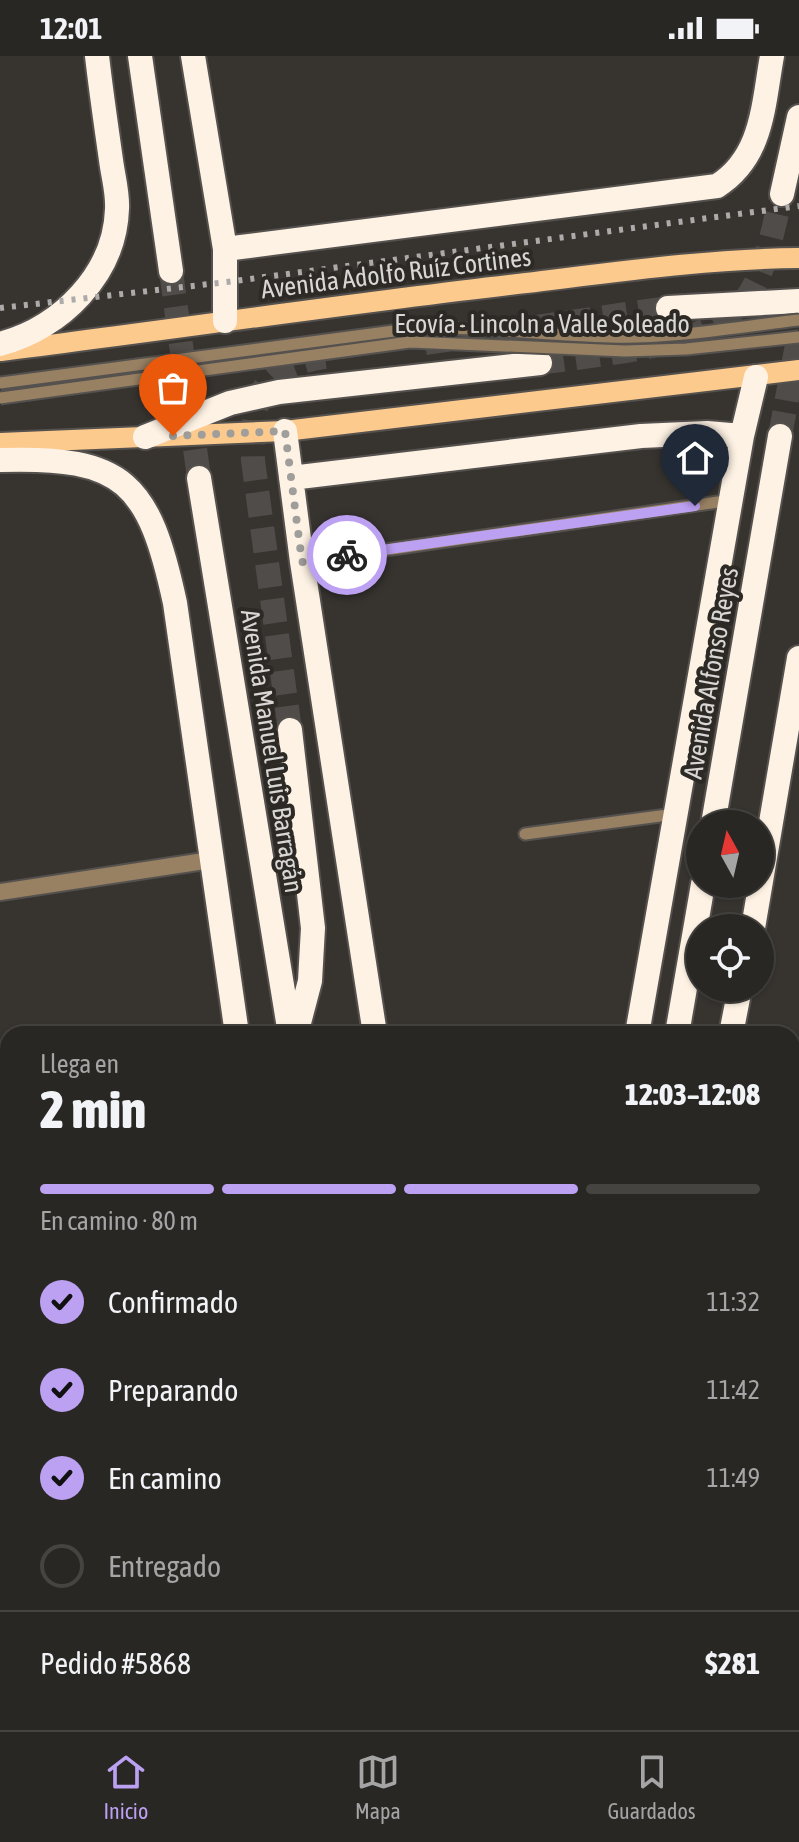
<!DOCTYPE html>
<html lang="es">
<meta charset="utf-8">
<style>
body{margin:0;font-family:"Asap Condensed",sans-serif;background:#353331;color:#f1f3f6;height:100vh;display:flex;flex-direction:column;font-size:30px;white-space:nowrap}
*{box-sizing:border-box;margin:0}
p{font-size:26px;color:#a5a5a6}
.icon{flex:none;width:44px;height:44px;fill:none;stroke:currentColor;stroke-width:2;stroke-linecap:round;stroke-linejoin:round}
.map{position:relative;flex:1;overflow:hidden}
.details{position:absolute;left:0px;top:970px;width:800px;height:704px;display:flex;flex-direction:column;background:#292724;border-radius:24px 24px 0 0;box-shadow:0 2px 6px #0004,0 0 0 2px #454441}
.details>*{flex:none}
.needle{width:52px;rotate:352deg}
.fabs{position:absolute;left:686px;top:754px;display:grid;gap:16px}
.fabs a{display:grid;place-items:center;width:88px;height:88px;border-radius:50%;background:#292724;box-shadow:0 2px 6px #0004,0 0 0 2px #454441;font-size:40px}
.pin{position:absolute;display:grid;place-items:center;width:68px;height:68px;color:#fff;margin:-82px -34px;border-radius:50% 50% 50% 0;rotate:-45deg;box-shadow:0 0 8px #0007}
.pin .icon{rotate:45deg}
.courier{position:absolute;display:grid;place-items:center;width:80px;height:80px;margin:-40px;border:6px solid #bca0f2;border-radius:50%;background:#fff;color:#222;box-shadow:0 2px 10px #0007}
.summary em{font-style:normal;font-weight:800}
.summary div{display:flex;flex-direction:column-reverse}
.summary{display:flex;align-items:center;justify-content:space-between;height:136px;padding:0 40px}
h1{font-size:52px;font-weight:800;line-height:60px}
.bar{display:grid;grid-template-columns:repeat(4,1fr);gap:12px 8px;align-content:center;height:96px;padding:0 40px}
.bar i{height:10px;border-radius:6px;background:#454441}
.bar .on{background:#bca0f2}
.bar p{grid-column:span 4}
.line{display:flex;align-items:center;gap:20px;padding:0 40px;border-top:2px solid #454441}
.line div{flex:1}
ol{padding:0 40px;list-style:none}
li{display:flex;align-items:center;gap:24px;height:88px}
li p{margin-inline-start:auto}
li .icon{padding:8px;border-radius:50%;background:#bca0f2;color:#111;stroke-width:4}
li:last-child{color:#a5a5a6}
li i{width:44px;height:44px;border:4px solid #454441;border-radius:50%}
.status{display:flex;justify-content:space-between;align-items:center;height:56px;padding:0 40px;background:#292724;direction:ltr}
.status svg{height:22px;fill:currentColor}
.menu{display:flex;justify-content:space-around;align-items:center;height:112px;border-top:2px solid #454441;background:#292724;font-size:22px;color:#a5a5a6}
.menu a{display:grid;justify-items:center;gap:4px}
.menu .on{color:#bca0f2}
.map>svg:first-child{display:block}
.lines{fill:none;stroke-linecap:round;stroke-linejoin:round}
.highway-tunnel{stroke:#4f4c49;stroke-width:24;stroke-dasharray:24 12;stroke-linecap:butt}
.lane-casing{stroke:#54514e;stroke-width:15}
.street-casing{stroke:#54514e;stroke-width:20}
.primary-casing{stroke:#54514e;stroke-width:24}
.highway-casing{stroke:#54514e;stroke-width:28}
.lane{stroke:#988063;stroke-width:11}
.street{stroke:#988063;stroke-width:16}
.primary{stroke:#fdca8d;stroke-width:20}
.highway{stroke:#fef2e4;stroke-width:24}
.rail{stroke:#adaba9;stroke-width:6;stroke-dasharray:4 8;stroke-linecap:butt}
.lane-bridge-casing{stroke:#54514e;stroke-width:15;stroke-linecap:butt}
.lane-bridge{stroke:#988063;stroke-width:11}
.done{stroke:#a09e9b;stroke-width:8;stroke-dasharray:0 14.4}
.route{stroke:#bca0f2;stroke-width:10}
.labels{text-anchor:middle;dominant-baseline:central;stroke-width:8;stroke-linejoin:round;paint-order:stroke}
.street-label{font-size:26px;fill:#d9d7d5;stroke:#2d2a26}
</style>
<div class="status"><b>12:01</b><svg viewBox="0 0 49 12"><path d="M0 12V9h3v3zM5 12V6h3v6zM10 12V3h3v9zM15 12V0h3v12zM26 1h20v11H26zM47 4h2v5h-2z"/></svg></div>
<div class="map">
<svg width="799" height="1674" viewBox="0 0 799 1674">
<rect width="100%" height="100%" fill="#373430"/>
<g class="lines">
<path class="highway-tunnel" d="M171 215 199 422
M425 287 668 252
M540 307C592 299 661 294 709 273 726 266 741 252 750 237 768 208 773 170 782 138
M780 380 799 278
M290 674 253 405C252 344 257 311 325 301"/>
<g class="lane-casing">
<path id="lane" d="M302 506 732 444
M525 778 675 758
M0 1517 8 1516"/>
</g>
<g class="street-casing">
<path id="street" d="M0 836 211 804
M792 1245 799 1244
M0 1294 8 1293
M792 1587 799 1586"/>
</g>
<g class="primary-casing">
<path id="primary" d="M1 295C176 273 351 247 526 227 617 216 708 203 799 202
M0 387 285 375 799 314"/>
</g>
<g class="highway-casing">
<path id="highway" d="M140 0 171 215
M193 0 225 193V265
M782 138 799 61
M225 193 717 130C763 101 763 49 772 0
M668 252 799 245
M0 288C61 272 115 218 117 153 118 137 113 120 111 104 106 69 101 35 97 0
M285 375 302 506 375 978
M145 381 230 347 279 336 540 307
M0 404C125 400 149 427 175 547L237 978
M199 422 290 978
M291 422 641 380 707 377 742 380
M290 674 313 872 310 925 296 978
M713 768 780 380
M753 872 799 602
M637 978 742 380 756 321
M677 978 703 828
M731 978 740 932
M366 1666 367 1674
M436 1666 441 1674
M524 1674 532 1666
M569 1674 570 1666"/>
</g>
<use href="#lane" class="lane"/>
<use href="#street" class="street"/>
<use href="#primary" class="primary"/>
<use href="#highway" class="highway"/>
<path class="rail" d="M0 252 227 226 799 150"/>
<g class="lane-bridge-casing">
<path id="lane-bridge" d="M0 327 409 273C477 269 543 280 610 281 673 283 737 271 799 264
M0 342 410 286 625 295 686 293 799 281"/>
</g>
<use href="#lane-bridge" class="lane-bridge"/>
</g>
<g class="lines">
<path class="done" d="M173 380 285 375 302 506 347 499"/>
<path class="route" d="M347 499 695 450"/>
</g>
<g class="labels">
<g class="street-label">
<text transform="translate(396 217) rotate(-7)">Avenida Adolfo Ruíz Cortines</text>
<text x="542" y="268">Ecovía - Lincoln a Valle Soleado</text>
<text transform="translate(711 617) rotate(-80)">Avenida Alfonso Reyes</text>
<text transform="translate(272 695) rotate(81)">Avenida Manuel Luis Barragán</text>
</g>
</g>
</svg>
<div class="fabs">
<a><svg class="needle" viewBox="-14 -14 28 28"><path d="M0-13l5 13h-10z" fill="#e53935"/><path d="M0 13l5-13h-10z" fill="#a5a5a6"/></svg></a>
<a><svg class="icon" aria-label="locate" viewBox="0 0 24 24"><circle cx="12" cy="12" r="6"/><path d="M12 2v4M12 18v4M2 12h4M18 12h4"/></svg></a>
</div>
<div class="pin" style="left:173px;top:380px;background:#ea580c"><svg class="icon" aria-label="bag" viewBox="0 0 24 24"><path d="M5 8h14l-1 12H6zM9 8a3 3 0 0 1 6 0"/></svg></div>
<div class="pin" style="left:695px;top:450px;background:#1f2937"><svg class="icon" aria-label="home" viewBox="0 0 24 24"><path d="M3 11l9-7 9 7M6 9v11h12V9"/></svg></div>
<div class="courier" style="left:347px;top:499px"><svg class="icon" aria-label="bike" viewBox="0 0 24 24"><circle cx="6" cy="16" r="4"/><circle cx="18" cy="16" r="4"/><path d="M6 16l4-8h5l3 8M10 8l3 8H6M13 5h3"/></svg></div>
<section class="details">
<div class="summary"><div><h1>2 min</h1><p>Llega en</p></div><em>12:03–12:08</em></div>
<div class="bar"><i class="on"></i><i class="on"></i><i class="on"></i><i></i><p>En camino · 80 m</p></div>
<ol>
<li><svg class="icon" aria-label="check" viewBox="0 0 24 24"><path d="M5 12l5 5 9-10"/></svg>Confirmado<p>11:32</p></li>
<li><svg class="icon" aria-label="check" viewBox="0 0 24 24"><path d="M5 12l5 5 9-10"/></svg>Preparando<p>11:42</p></li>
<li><svg class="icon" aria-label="check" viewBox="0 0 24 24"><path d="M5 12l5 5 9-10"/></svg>En camino<p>11:49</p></li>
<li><i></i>Entregado</li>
</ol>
<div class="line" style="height:104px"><div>Pedido #5868</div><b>$281</b></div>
</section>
</div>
<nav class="menu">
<a class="on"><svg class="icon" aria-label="home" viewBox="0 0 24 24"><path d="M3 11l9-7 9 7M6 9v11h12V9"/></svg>Inicio</a>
<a><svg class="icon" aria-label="map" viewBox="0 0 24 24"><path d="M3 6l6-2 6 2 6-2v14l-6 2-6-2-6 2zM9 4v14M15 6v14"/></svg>Mapa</a>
<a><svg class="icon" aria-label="saved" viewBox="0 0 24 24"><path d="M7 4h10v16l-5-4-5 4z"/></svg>Guardados</a>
</nav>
